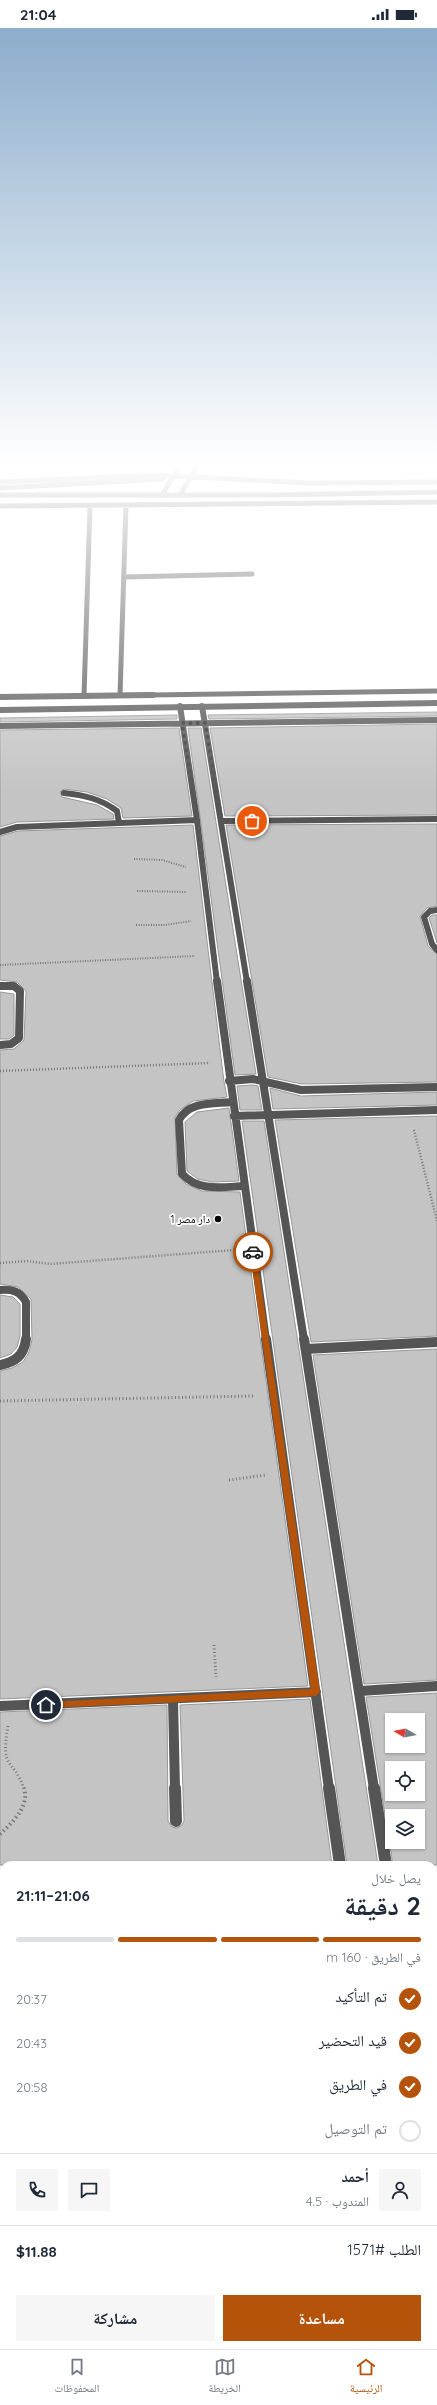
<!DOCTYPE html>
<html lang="ar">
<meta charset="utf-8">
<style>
body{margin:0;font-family:Quicksand,"Noto Naskh Arabic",sans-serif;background:#f6f6f7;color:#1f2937;direction:rtl;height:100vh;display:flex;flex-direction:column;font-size:15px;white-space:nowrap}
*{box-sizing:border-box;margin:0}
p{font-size:13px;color:#747a83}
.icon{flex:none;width:22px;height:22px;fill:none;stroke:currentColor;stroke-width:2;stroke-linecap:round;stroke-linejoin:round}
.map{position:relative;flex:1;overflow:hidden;direction:ltr}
.details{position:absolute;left:0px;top:1833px;width:437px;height:488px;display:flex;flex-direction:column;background:#fff;border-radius:12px 12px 0 0;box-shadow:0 1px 3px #0004;direction:rtl}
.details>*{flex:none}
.needle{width:26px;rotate:280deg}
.buttons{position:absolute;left:385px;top:1685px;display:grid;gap:8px}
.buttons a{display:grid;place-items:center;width:40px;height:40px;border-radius:0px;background:#fff;box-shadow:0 1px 3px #0004;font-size:20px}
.pin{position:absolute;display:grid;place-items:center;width:34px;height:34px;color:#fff;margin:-17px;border:2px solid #fff;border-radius:50%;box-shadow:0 1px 4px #0007}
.courier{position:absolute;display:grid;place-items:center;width:40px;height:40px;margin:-20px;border:3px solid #b45309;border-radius:50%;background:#fff;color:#222;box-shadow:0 1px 5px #0007}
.summary em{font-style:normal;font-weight:700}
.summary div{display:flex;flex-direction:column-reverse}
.summary{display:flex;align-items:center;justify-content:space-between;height:68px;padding:0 16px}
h1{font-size:26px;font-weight:700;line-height:30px}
.bar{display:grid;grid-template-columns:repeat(4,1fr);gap:6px 4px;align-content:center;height:48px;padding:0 16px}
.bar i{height:5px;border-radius:3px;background:#e0e1e3}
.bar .on{background:#b45309}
.bar p{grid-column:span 4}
.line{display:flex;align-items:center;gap:10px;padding:0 16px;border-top:1px solid #e0e1e3}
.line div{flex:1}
.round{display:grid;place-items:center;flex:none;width:42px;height:42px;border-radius:0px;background:#f6f6f7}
ol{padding:0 16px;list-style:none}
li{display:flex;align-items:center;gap:12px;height:44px}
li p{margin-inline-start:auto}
li .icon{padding:4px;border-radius:50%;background:#b45309;color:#fff;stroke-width:4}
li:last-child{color:#747a83}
li i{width:22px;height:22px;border:2px solid #e0e1e3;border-radius:50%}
.primary-button{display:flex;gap:8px;margin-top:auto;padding:8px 16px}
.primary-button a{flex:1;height:46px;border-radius:0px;background:#b45309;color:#fff;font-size:16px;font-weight:700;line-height:46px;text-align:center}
.primary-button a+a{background:#f6f6f7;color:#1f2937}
.status{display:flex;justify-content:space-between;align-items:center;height:28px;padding:0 20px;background:#fff;direction:ltr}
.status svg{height:11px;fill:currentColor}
.dock{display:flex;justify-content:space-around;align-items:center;height:56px;border-top:1px solid #e0e1e3;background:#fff;font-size:11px;color:#747a83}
.dock a{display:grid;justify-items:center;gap:2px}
.dock .on{color:#b45309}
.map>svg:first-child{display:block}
.building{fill:#c4c4c4;stroke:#999;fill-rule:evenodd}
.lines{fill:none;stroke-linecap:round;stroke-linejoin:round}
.path-far3{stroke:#777;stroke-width:2;stroke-dasharray:1 1.5;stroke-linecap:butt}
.path-far2{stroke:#777;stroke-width:2.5;stroke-dasharray:1 2;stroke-linecap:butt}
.path-far1{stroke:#777;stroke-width:3;stroke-dasharray:1 2.5;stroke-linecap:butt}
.path{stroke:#777;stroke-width:4;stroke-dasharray:1.5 3;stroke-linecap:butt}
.service-far4{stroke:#555;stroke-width:5}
.service-far3{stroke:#555;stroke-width:6}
.service-far2{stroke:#555;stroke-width:8}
.service-far1{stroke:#555;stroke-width:10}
.service{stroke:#555;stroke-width:12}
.minor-far4{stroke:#555;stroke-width:5}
.minor-far3{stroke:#555;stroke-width:6}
.minor-far2{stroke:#555;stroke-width:8}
.minor-far1{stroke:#555;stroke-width:10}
.minor{stroke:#555;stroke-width:12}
.tertiary-far1{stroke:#555;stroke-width:5}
.tertiary{stroke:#555;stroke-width:6}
.route{fill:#b45309}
.done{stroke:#595959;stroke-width:4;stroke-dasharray:0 7.2}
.poi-dot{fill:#000;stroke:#fff;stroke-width:1.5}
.labels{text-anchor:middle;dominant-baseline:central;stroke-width:3.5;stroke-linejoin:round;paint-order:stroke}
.poi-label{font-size:11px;fill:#000;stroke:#fff;text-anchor:end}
</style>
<div class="status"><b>21:04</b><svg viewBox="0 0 49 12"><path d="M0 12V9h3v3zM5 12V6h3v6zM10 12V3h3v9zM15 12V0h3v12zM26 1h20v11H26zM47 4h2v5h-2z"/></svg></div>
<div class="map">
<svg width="437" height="2321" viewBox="0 0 437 2321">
<rect width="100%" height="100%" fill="#fff"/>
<path class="building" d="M437 684V688L209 691 208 687Z
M177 687V691L0 694V690Z
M437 696V787L225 788 210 700Z
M179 700 192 788 123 790 121 780 107 771 87 764 64 761 60 764 62 769 97 777 113 786 114 791 17 794 0 799V702Z
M188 700H201L256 1046 235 1047Z
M437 796V878L427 880 420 888 428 918 437 926V1054L302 1056 268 1049 226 797Z
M193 797 224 1054 227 1069 193 1073 180 1082 175 1089 177 1146 186 1156 202 1163 240 1164 308 1658 0 1671V1343L12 1340 23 1334 29 1324 32 1312 31 1271 18 1259 0 1256V1022L14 1021 24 1012 26 963 17 954 0 952V808L18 803Z
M432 887H437V915L429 890Z
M0 964 14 966V1007L9 1011H0Z
M253 1057 258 1058 262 1082H240L237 1058Z
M270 1060 301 1068 437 1064V1077L273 1081Z
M229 1080 239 1153 212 1154 198 1151 187 1143 185 1094 197 1084Z
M437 1088V1308L311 1314 275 1092Z
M242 1093H264L378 1837H347Z
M0 1267 13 1269 20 1276V1308L17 1319 11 1326 0 1330Z
M437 1321V1652L364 1656 313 1327Z
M437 1665V1837H393L366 1669ZM392 1692H418V1718H392ZM392 1740H418V1766H392ZM392 1788H418V1814H392Z
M310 1671 332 1837H0V1684L167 1677 168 1793 172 1799 177 1800 182 1797 184 1793 180 1677Z"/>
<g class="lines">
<path class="path-far3" d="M134 831 162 832 186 839
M137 863 187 864
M136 897H165L191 893
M0 937 195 928"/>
<path class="path-far2" d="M0 1043 210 1035
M414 1102 437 1193
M0 1235 27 1233 50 1236 234 1222"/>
<path class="path-far1" d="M0 1373 254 1368
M229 1452 266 1447
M214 1617 216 1649
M8 1698C0 1744 13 1728 24 1761"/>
<path class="path" d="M0 1806C12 1795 30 1778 24 1760
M244 2317 245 2321"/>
<path class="service-far4" d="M125 549 252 546"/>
<path class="service-far3" d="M64 765C84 767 101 771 117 783L119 795
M437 882 430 883 424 889 432 916 437 922"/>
<path class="service-far2" d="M0 958H14L20 963 19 1010 11 1016 0 1017
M232 1074C213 1076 189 1073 179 1092L182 1146C199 1164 222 1159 244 1158
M0 1262C12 1261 20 1263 26 1274V1312"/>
<path class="service-far1" d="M306 1321 437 1314
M0 1337C15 1334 24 1328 26 1311
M173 1671 175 1761"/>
<path class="service" d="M175 1760 176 1793"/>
<path class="minor-far4" d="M0 454 152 447 309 455 437 454
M0 460 163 451
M0 467H274L437 464
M162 467 179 439
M180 467 197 439
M0 478 437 474
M120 667 126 477
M84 668 90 478"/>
<path class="minor-far3" d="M180 678 197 792 217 954
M202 678 247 954
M0 698 437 692
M222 793 437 791
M0 804 17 799 197 792"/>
<path class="minor-far2" d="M217 953 266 1312
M247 953 304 1312
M229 1053 253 1051 301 1062 437 1059
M234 1088 437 1082"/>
<path class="minor-far1" d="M266 1311 329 1761
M304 1311 374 1761
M360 1663 437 1658
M0 1678 316 1664"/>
<path class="minor" d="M329 1760 340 1837
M374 1760 386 1837
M433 2014H437
M0 2048H4
M433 2063 437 2062
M0 2097H4"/>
<path class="tertiary-far1" d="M80 668 437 663"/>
<path class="tertiary" d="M0 669 153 667
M0 682 437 675"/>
</g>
<linearGradient id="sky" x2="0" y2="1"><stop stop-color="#8cadcc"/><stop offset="0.57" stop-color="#fff"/><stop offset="1" stop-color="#fff" stop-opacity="0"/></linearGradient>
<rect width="437" height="764" fill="url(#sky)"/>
<path class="route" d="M253 1222 256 1224 320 1664 316 1668 43 1680 42 1677 46 1674 311 1661 250 1224Z"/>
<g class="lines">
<path class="done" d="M252 793H222L205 695H182L197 792 229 1053 253 1224"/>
</g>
<circle class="poi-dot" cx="218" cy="1191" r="4"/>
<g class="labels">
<g class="poi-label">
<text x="210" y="1191">دار مصر 1</text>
</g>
</g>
</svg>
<div class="buttons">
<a><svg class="needle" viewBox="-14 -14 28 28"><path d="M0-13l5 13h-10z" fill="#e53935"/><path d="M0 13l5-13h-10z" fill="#747a83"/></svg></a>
<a><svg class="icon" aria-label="locate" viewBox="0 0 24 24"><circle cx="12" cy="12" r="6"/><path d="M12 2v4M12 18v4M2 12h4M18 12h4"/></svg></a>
<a><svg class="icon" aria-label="layers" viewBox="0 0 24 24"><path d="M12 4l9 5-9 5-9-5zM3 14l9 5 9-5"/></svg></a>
</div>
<div class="pin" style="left:252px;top:793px;background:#ea580c"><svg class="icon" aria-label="bag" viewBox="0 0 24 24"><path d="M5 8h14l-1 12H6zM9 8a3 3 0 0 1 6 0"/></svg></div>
<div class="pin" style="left:46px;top:1677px;background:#1f2937"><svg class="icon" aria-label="home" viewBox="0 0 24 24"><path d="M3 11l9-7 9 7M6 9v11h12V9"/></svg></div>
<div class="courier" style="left:253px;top:1224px"><svg class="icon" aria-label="car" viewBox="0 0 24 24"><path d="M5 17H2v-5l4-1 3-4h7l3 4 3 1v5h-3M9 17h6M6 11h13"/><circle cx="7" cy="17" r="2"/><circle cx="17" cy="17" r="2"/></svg></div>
<section class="details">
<div class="summary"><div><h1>2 دقيقة</h1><p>يصل خلال</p></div><em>21:06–21:11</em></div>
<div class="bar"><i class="on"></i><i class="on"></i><i class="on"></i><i></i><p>في الطريق · 160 m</p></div>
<ol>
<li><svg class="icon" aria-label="check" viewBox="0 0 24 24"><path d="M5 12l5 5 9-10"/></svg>تم التأكيد<p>20:37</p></li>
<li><svg class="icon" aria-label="check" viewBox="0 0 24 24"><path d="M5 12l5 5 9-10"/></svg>قيد التحضير<p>20:43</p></li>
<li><svg class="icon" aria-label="check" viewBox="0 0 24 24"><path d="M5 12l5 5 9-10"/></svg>في الطريق<p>20:58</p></li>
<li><i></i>تم التوصيل</li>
</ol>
<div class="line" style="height:72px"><a class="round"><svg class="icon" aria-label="person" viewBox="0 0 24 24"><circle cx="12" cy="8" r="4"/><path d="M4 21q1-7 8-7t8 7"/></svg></a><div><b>أحمد</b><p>المندوب · 4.5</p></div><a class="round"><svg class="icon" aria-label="chat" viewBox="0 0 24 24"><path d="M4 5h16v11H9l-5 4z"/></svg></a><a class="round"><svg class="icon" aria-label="phone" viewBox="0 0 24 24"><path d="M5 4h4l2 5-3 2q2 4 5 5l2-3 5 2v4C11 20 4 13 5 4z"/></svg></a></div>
<div class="line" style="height:52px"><div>الطلب #1571</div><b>$11.88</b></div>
<div class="primary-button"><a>مساعدة</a><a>مشاركة</a></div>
</section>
</div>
<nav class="dock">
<a class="on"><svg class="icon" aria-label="home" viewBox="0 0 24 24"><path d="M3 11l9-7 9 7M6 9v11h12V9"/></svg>الرئيسية</a>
<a><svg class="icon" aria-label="map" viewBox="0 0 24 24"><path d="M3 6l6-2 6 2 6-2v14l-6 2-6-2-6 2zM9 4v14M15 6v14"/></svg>الخريطة</a>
<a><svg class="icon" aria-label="saved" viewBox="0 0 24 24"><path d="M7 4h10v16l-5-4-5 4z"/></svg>المحفوظات</a>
</nav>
